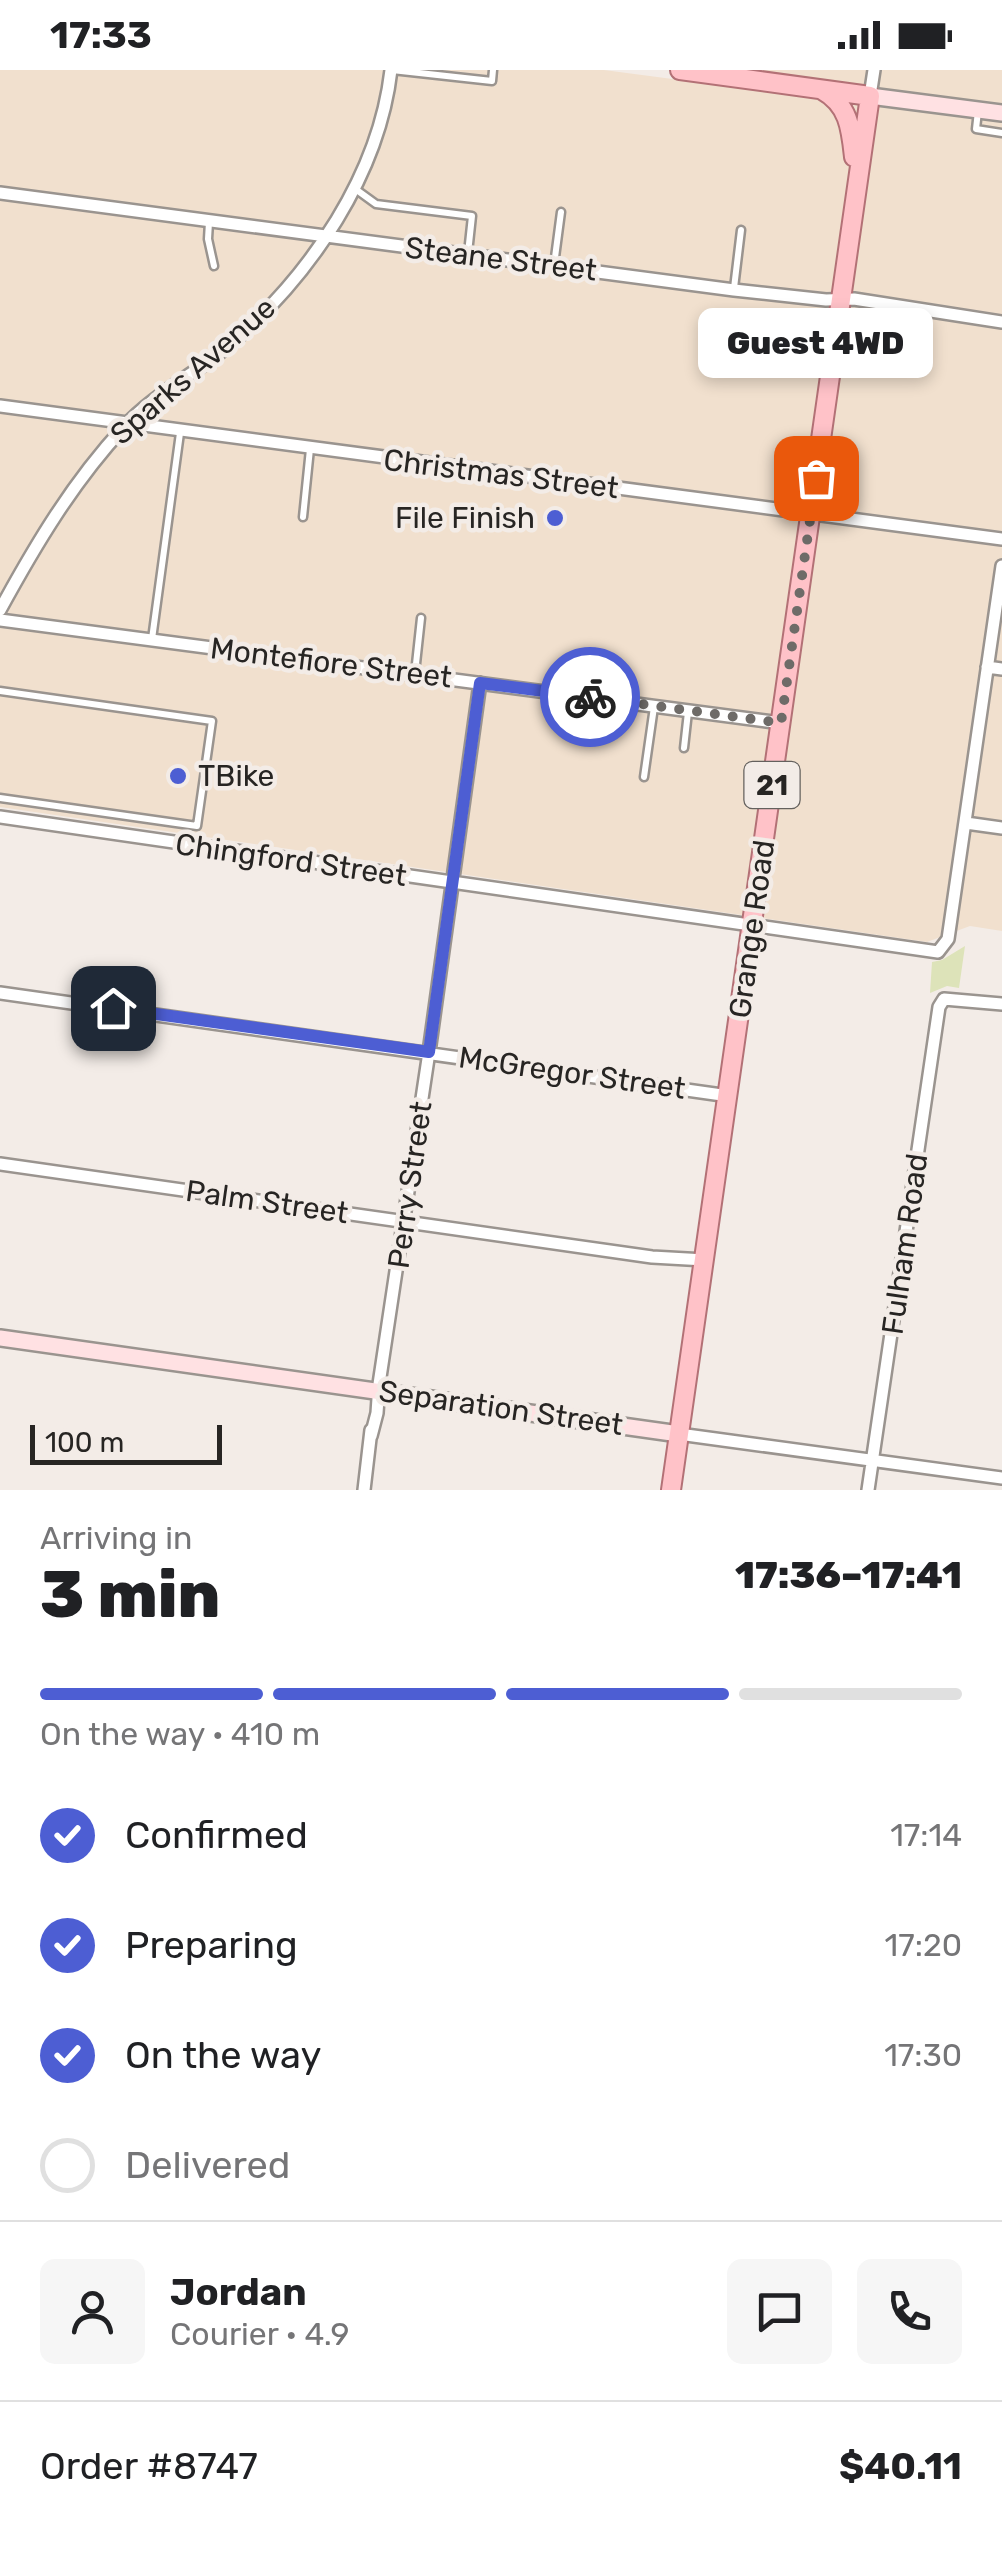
<!DOCTYPE html>
<meta charset="utf-8">
<style>
body{margin:0;font-family:Rubik,sans-serif;background:#f6f6f6;color:#202124;height:100vh;display:flex;flex-direction:column;font-size:38px;white-space:nowrap}
*{box-sizing:border-box;margin:0}
p{font-size:32px;color:#757577}
.icon{flex:none;width:55px;height:55px;fill:none;stroke:currentColor;stroke-width:2;stroke-linecap:round;stroke-linejoin:round}
.map{position:relative;height:1420px;overflow:hidden}
.sheet{display:flex;flex-direction:column;background:#fff;flex:1}
.sheet>*{flex:none}
.scale{position:absolute;left:30px;bottom:25px;width:192px;box-sizing:border-box;padding-left:10px;border:5px solid #272523;border-top:0;font-size:28px;line-height:35px;white-space:nowrap;color:#272523;-webkit-text-stroke:8px #f3ece7;paint-order:stroke}
.pin{position:absolute;display:grid;place-items:center;width:85px;height:85px;color:#fff;margin:-42px;border-radius:20px;box-shadow:0 5px 15px #0006}
.courier{position:absolute;display:grid;place-items:center;width:100px;height:100px;margin:-50px;border:8px solid #4d5ed3;border-radius:50%;background:#fff;color:#222;box-shadow:0 2px 12px #0007}
.bubble{position:absolute;height:70px;border-radius:15px;background:#fff;box-shadow:0 5px 15px #0003;font-size:32px;font-weight:800;line-height:70px;text-align:center}
.head em{font-style:normal;font-weight:800}
.head div{display:flex;flex-direction:column-reverse}
.head{display:flex;align-items:center;justify-content:space-between;height:170px;padding:0 40px}
h1{font-size:65px;font-weight:800;line-height:75px}
.bar{display:grid;grid-template-columns:repeat(4,1fr);gap:15px 10px;align-content:center;height:120px;padding:0 40px}
.bar i{height:12px;border-radius:8px;background:#e0e0e0}
.bar .on{background:#4d5ed3}
.bar p{grid-column:span 4}
.line{display:flex;align-items:center;gap:25px;padding:0 40px;border-top:2px solid #e0e0e0}
.line div{flex:1}
.round{display:grid;place-items:center;flex:none;width:105px;height:105px;border-radius:15px;background:#f6f6f6}
ol{padding:0 40px;list-style:none}
li{display:flex;align-items:center;gap:30px;height:110px}
li p{margin-inline-start:auto}
li .icon{padding:10px;border-radius:50%;background:#4d5ed3;color:#fff;stroke-width:4}
li:last-child{color:#757577}
li i{width:55px;height:55px;border:5px solid #e0e0e0;border-radius:50%}
.status{display:flex;justify-content:space-between;align-items:center;height:70px;padding:0 50px;background:#fff;direction:ltr}
.status svg{height:28px;fill:currentColor}
.map>svg:first-child{display:block}
.industrial{fill:#f1e0ce}
.green{fill:#dde3b9}
.lines{fill:none;stroke-linecap:round;stroke-linejoin:round}
.lane-casing{stroke:#9a948f;stroke-width:11}
.street-casing{stroke:#9a948f;stroke-width:16}
.secondary-casing{stroke:#9a948f;stroke-width:20}
.primary-casing{stroke:#b37176;stroke-width:22}
.lane{stroke:#fff;stroke-width:6}
.street{stroke:#fff;stroke-width:11}
.secondary{stroke:#ffe1e3;stroke-width:15}
.primary{stroke:#ffc2c8;stroke-width:18}
.done{stroke:#6e6b68;stroke-width:10;stroke-dasharray:0 18}
.route{stroke:#4d5ed3;stroke-width:12}
.poi-dot{fill:#4d5ed3;stroke:#f3ece7;stroke-width:4}
.labels{text-anchor:middle;dominant-baseline:central;stroke-width:9;stroke-linejoin:round;paint-order:stroke}
.shield{fill:#f3ece7;stroke:#64615e;stroke-width:2.5}
.shield-label{font-size:28px;font-weight:bold;fill:#272523}
.street-label{font-size:30px;fill:#272523;stroke:#f3ece7}
.poi-label{font-size:30px;fill:#272523;stroke:#f3ece7;text-anchor:end}
</style>
<div class="status"><b>17:33</b><svg viewBox="0 0 49 12"><path d="M0 12V9h3v3zM5 12V6h3v6zM10 12V3h3v9zM15 12V0h3v12zM26 1h20v11H26zM47 4h2v5h-2z"/></svg></div>
<div class="map">
<svg width="1002" height="1420" viewBox="0 0 1002 1420">
<rect width="100%" height="100%" fill="#f3ece7"/>
<path class="industrial" d="M0 0H604L718 15 720 0H1002V861L970 856 927 872 0 737Z"/>
<path class="green" d="M965 876 959 918 947 916 930 923 932 892 942 890Z"/>
<g class="lines">
<g class="lane-casing">
<path id="lane" d="M392 0 492 11 493 0
M978 41 976 59 1002 63
M354 118 376 134 472 146 468 183
M209 152 208 169 214 196
M554 195 561 142
M734 218 741 160
M303 447 310 379
M152 569 180 363
M415 603 421 548
M0 621 212 651 197 756 0 728
M684 678 688 642
M644 707 654 637"/>
</g>
<g class="street-casing">
<path id="street" d="M870 26 874 0
M0 123 734 220 826 230 854 229 1002 252
M0 336 1002 469
M0 540C36 474 73 412 124 357 155 323 199 302 233 272 311 204 379 105 391 0
M0 550 781 653
M987 597 1002 599
M0 747 938 882 948 869 1002 496
M966 753 1002 758
M0 923 729 1026
M0 1094 652 1187 705 1190
M679 1364 1002 1408
M371 1366 377 1343 379 1314 429 982 480 613
M364 1420 371 1360
M868 1420 939 937 944 929 1002 934"/>
</g>
<g class="secondary-casing">
<path id="secondary" d="M870 26 1002 43
M0 1268 679 1364"/>
</g>
<g class="primary-casing">
<path id="primary" d="M822 20C849 35 851 59 854 87
M671 1420 870 26 680 0"/>
</g>
<use href="#lane" class="lane"/>
<use href="#street" class="street"/>
<use href="#secondary" class="secondary"/>
<use href="#primary" class="primary"/>
</g>
<g class="lines">
<path class="done" d="M590 627 781 653 816 408"/>
<path class="route" d="M113 938 429 982 480 613 590 627"/>
</g>
<g class="poi-dot">
<circle cx="555" cy="448" r="10"/>
<circle cx="178" cy="706" r="10"/>
</g>
<g class="labels">
<rect class="shield" x="744.5" y="692" width="55" height="46" rx="8"/>
<g class="shield-label">
<text x="772" y="715">21</text>
</g>
<g class="street-label">
<text transform="translate(501 189) rotate(7)">Steane Street</text>
<text transform="translate(193 301) rotate(-41)">Sparks Avenue</text>
<text transform="translate(501 404) rotate(7)">Christmas Street</text>
<text transform="translate(331 593) rotate(7)">Montefiore Street</text>
<text transform="translate(291 790) rotate(8)">Chingford Street</text>
<text transform="translate(752 859) rotate(-82)">Grange Road</text>
<text transform="translate(572 1003) rotate(8)">McGregor Street</text>
<text transform="translate(410 1115) rotate(-82)">Perry Street</text>
<text transform="translate(267 1132) rotate(8)">Palm Street</text>
<text transform="translate(905 1174) rotate(-82)">Fulham Road</text>
<text transform="translate(501 1338) rotate(8)">Separation Street</text>
</g>
<g class="poi-label">
<text x="535" y="448">File Finish</text>
<text x="198" y="706" text-anchor="start">TBike</text>
</g>
</g>
</svg>
<div class="scale">100 m</div>
<div class="pin" style="left:816px;top:408px;background:#ea580c"><svg class="icon" aria-label="bag" viewBox="0 0 24 24"><path d="M5 8h14l-1 12H6zM9 8a3 3 0 0 1 6 0"/></svg></div>
<div class="pin" style="left:113px;top:938px;background:#1f2937"><svg class="icon" aria-label="home" viewBox="0 0 24 24"><path d="M3 11l9-7 9 7M6 9v11h12V9"/></svg></div>
<div class="courier" style="left:590px;top:627px"><svg class="icon" aria-label="bike" viewBox="0 0 24 24"><circle cx="6" cy="16" r="4"/><circle cx="18" cy="16" r="4"/><path d="M6 16l4-8h5l3 8M10 8l3 8H6M13 5h3"/></svg></div>
<div class="bubble" style="left:698px;top:238px;width:235px">Guest 4WD</div>
</div>
<section class="sheet">
<div class="head"><div><h1>3 min</h1><p>Arriving in</p></div><em>17:36–17:41</em></div>
<div class="bar"><i class="on"></i><i class="on"></i><i class="on"></i><i></i><p>On the way · 410 m</p></div>
<ol>
<li><svg class="icon" aria-label="check" viewBox="0 0 24 24"><path d="M5 12l5 5 9-10"/></svg>Confirmed<p>17:14</p></li>
<li><svg class="icon" aria-label="check" viewBox="0 0 24 24"><path d="M5 12l5 5 9-10"/></svg>Preparing<p>17:20</p></li>
<li><svg class="icon" aria-label="check" viewBox="0 0 24 24"><path d="M5 12l5 5 9-10"/></svg>On the way<p>17:30</p></li>
<li><i></i>Delivered</li>
</ol>
<div class="line" style="height:180px"><a class="round"><svg class="icon" aria-label="person" viewBox="0 0 24 24"><circle cx="12" cy="8" r="4"/><path d="M4 21q1-7 8-7t8 7"/></svg></a><div><b>Jordan</b><p>Courier · 4.9</p></div><a class="round"><svg class="icon" aria-label="chat" viewBox="0 0 24 24"><path d="M4 5h16v11H9l-5 4z"/></svg></a><a class="round"><svg class="icon" aria-label="phone" viewBox="0 0 24 24"><path d="M5 4h4l2 5-3 2q2 4 5 5l2-3 5 2v4C11 20 4 13 5 4z"/></svg></a></div>
<div class="line" style="height:130px"><div>Order #8747</div><b>$40.11</b></div>
</section>
